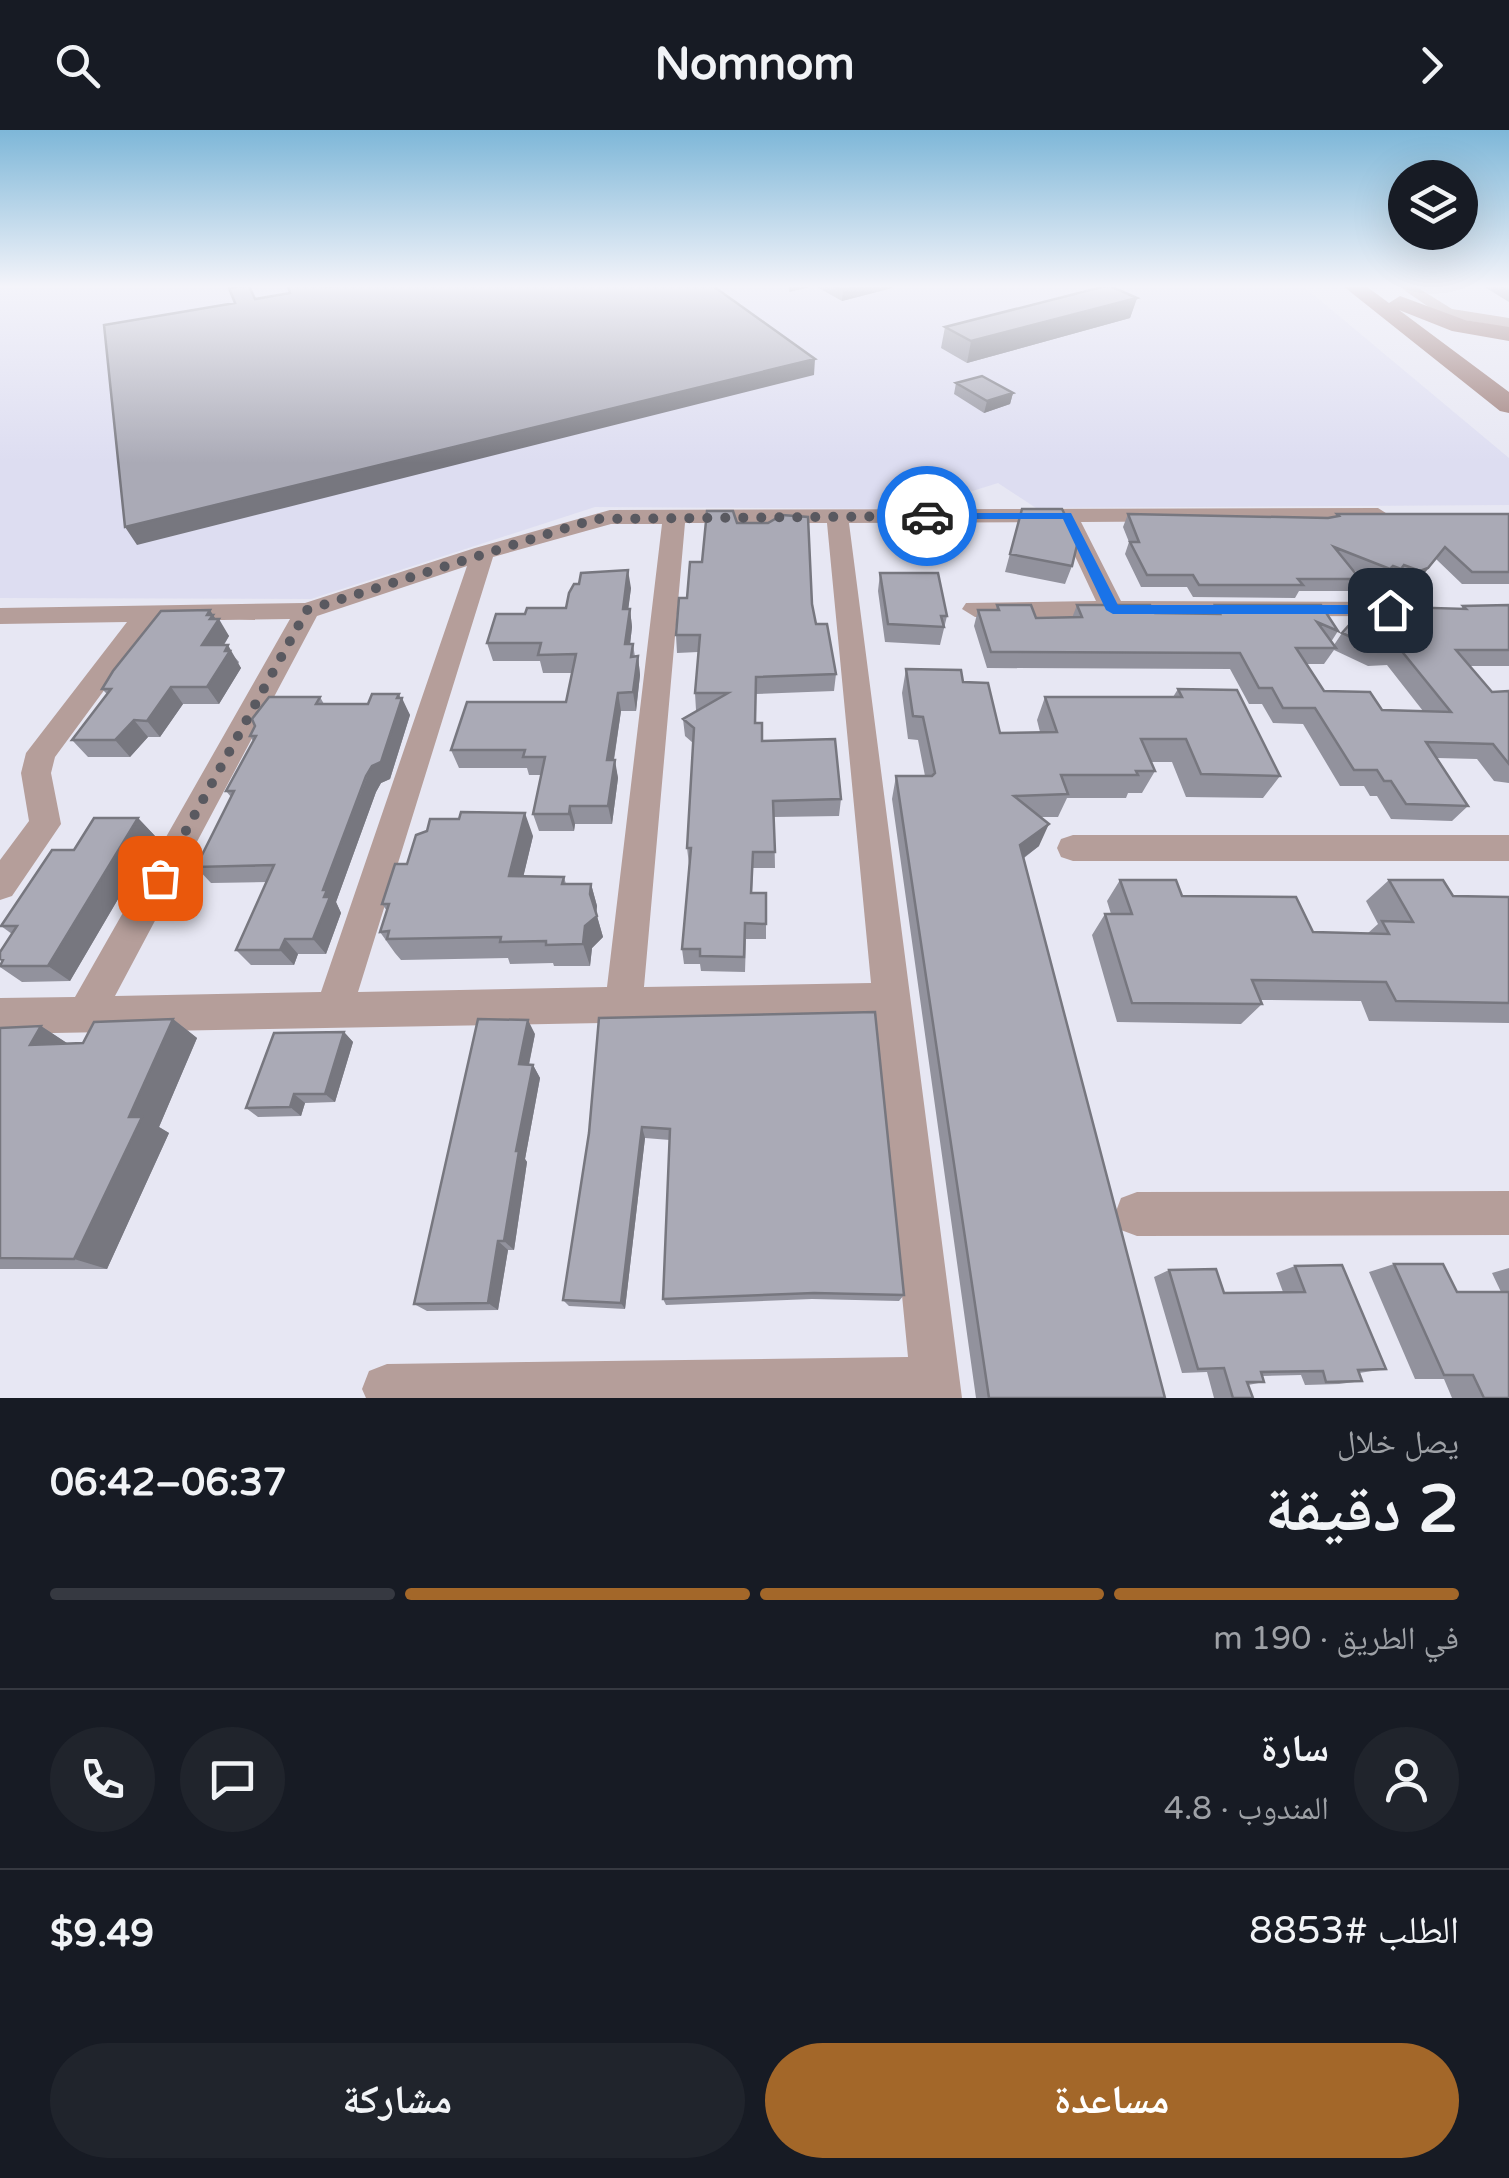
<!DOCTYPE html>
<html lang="ar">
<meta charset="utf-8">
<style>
body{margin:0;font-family:"Varela Round","Noto Naskh Arabic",sans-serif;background:#20242c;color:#f1f3f6;direction:rtl;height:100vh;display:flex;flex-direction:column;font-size:38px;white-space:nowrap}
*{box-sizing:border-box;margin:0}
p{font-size:32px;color:#9ea1a6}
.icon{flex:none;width:55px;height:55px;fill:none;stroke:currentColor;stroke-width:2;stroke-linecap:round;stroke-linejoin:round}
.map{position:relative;height:1268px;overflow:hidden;direction:ltr}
.panel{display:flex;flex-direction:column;background:#171b24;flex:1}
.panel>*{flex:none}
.fabs{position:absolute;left:1388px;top:30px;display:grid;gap:20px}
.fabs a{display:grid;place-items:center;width:90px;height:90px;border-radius:50%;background:#171b24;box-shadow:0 10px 40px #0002;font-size:50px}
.pin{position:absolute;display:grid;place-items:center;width:85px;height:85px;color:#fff;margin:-42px;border-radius:20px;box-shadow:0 5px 15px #0006}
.courier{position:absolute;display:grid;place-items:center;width:100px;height:100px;margin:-50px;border:8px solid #1a73e8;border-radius:50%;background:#fff;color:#222;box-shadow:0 2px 12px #0007}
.head em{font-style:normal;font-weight:800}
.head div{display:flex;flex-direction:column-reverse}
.head{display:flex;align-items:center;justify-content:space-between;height:170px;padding:0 50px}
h1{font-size:65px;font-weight:800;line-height:75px}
.bar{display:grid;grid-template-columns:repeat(4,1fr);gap:15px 10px;align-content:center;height:120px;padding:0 50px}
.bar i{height:12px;border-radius:8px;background:#363941}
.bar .on{background:#a36729}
.bar p{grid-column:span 4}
.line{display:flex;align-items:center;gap:25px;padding:0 50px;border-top:2px solid #363941}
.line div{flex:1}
.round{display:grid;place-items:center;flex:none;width:105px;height:105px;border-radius:52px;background:#20242c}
.primary-button{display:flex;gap:20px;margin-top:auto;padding:20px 50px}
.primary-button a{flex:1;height:115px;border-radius:60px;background:#a36729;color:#fff;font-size:40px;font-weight:800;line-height:115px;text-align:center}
.primary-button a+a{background:#20242c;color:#f1f3f6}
header{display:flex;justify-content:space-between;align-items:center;height:130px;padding:0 50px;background:#171b24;font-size:45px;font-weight:800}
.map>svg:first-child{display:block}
.built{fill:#ddddf1}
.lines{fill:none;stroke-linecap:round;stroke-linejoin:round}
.street{fill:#b59e9a;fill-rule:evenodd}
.secondary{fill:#9b7a75;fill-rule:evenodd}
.wall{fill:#92929d;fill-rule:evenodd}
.shaded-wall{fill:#77777f}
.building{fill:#aaaab6;stroke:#77777f;stroke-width:2.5}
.route{fill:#1a73e8}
.done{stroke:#595960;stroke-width:10;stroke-dasharray:0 18}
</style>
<header><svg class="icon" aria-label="forward" viewBox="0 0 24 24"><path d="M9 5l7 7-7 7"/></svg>Nomnom<svg class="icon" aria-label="search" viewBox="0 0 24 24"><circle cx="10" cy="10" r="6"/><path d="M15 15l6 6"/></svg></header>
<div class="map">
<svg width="1509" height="1268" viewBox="0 0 1509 1268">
<rect width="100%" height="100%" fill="#e7e7f3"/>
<path class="built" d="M0 156H1303L1509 328V375L1036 378 998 353 915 379 595 377 311 469 0 468Z"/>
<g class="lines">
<path class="street" d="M1398 156H1415L1452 179 1509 188V198L1442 186Z
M1378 378 1389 385 1386 390 1081 392 1121 471 1402 472 1415 480 1411 486 975 487 962 479 966 473 1096 471 1059 392 849 393 962 1268H366L362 1259 369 1241 387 1234 908 1227 875 888 0 904V868L75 867 290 489 155 491 55 627 51 643 61 694 12 766 0 770V730L29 691 21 643 26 623 127 492 0 494V478L305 473 475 418 610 380ZM685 393H827L871 853 644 857ZM611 394H662L607 857 358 862 493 427ZM467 436 321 862 115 866 317 486Z
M1073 705H1509V731H1073L1061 727 1057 718 1061 709Z
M1509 1061V1105L1137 1106 1121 1100 1115 1084 1121 1068 1137 1062Z"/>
<path class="secondary" d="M1343 156H1366L1389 173 1400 166 1465 190 1509 197V211L1452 201 1399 180 1509 262V283L1500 281Z"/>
</g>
<path class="wall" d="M815 156H892V158L842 171Z
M1483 156H1509V172Z
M1137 168 1130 188 967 233 941 218 945 197Z
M956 253 1013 263 1010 274 984 283 954 264Z
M1022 379 1072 436 1065 454 1005 442Z
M1128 384 1328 388 1335 387 1337 384H1509V454H1462L1436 429 1419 450 1411 454 1395 448 1392 452 1384 448 1381 452 1353 440 1360 449 1352 461H1299L1295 468 1193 467 1187 457H1141L1125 424 1129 412 1123 397Z
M930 385 964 401 961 413 933 414 928 397Z
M737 393 812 474 816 494 836 544 834 561 756 564 755 593 762 611 841 669 839 686 774 687 775 738H753L752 763H766V809H746L745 842 701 841 700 834H684L682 819 689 734 687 718 693 613 685 606 683 589 698 580H696L695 563 698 522 677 523 676 505 687 468 702 432Z
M880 443 947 486 940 515 885 512 878 461Z
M631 458 628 479H630L632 497 630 514H633L635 527 638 526 640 545 636 581H621L614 630 618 648 612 694H575L574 701H539L533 684 541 645H529L527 638H459L451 620 566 572 572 543H543L540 531H493L487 513 525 484 566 478Z
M997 475 1036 488H1072L1077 475 1155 483 1210 484 1215 475H1321L1338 501 1331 512 1334 515 1342 503 1461 479 1463 476 1509 475V536H1469L1492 562 1509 561V653L1494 651 1477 629 1437 628 1468 676 1452 691 1391 689 1377 666H1370L1364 656H1340L1303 594 1273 593 1262 574H1249L1230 539 987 538 974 496 978 480H996ZM1334 520 1368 536 1387 535 1423 581 1382 580 1324 561 1307 534H1324Z
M216 489 229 506 224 515 239 532 238 534 241 538 219 574H183L160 607H148L130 627H88L72 610 107 564 102 559Z
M906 539 963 552 1000 603 1040 602 1037 590 1045 567H1173L1178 559 1280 646 1263 668 1186 667 1172 632H1151L1155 641 1142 663H1128L1126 668H1067L1058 687H1040L1039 716 1024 728 1165 1268H976L892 669 896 646H925L918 610 908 609 902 563Z
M320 567 324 574H368L400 568 410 585 390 649 381 653 376 662 336 772 341 783 326 824H298L294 835H251L236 820 267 752 211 753 196 737 231 667 226 661 253 611 250 606Z
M138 688 155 706 70 851 22 852 0 837 2 831 0 830V822L12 804 1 796 74 720Z
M459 689 533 706 523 747H564L566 754H591L597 776 596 783 603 807 592 818 590 836H554L553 833 510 834 508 828 401 830 395 823 380 802 387 781 382 774 407 734Z
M1120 750 1313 802 1368 803 1378 794 1366 771 1389 750 1453 766 1509 767V893L1369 891 1361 871 1260 870 1262 874 1241 894 1117 892 1092 805 1105 784H1111L1107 771Z
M599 888 904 1165 899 1171 812 1169 666 1175 663 1169 670 1010 645 1008 625 1179 569 1176 563 1170 589 1003Z
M173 889 197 908 159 997 169 1003 107 1139H0V898L41 896 68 914 83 913Z
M344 902 353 912 335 972 305 973 301 986 258 987 246 978Z
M535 904 529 935H533L540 948 525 1029 527 1032 514 1120H508L498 1180 427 1181 414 1174Z
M1394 1134 1457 1162H1501L1492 1143 1509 1138V1268H1452L1444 1249H1415L1369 1142Z
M1295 1136 1386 1239 1359 1243 1362 1251 1339 1254 1305 1255 1301 1245 1262 1246 1264 1252 1248 1255 1253 1268H1214L1207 1242 1182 1243 1154 1147 1169 1140 1224 1163 1283 1162 1276 1143Z"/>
<path class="shaded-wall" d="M789 156H815L789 162Z
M861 156H892V158L842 171 843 160Z
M1137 168 1130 188 967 233 971 211Z
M815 229 814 245 137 415 125 397Z
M1013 263 1010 274 984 283 987 271Z
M1445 417 1419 450 1411 454 1420 441Z
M628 440 631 458 626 497 623 479Z
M630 479 632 497 628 532 625 514Z
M210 480 217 491 219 489 229 506 213 532 202 515 207 485Z
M228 515 241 538 219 574 207 557Z
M638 526 640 545 636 581 633 562Z
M171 557 183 574 160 607 147 591Z
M618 563 621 581 611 648 607 630Z
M399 564 401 570 402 568 410 585 390 649 381 653 376 662 336 772 341 783 326 824 313 809 324 767 323 760Z
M134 590 148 607 130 627 115 610Z
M615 630 618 648 612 694 608 676Z
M570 676 575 694 574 701 569 684Z
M525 683 533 706 518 769 509 746Z
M138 688 155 706 70 851 48 836Z
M1049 694 1039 716 1011 737 1020 715Z
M591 754 597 776 596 786 590 764Z
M597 786 603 807 592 818 590 836 583 814 585 796Z
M285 809 298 824 294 835 280 820Z
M173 889 197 908 159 997 169 1003 107 1139 74 1129 129 987Z
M528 890 535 904 526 948 519 934Z
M41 896 70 915H30Z
M344 902 353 912 335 972 325 964Z
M533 935 540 948 525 1029 527 1032 514 1120 504 1111 516 1021Z
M294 964 305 973 301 986 290 977Z
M642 997 645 1008 625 1179 621 1173Z
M498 1111 508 1120 498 1180 488 1173Z"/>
<path class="building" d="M241 156H249L255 169 290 163 288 156H325V157L334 156H713L815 229 125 397 104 195 235 173 229 158Z
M834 156H861L843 160Z
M1106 156H1110L1137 168 971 211 945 197Z
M982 246 1013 263 987 271 956 253Z
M1022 379H1062L1078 411 1072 436 1010 424Z
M707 381H733L737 393H768L782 385 808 387 812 474 816 494H827L836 544 756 547 755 593H762V611L835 609 841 669 773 671 775 722H753L751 763H766V794L745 793 744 827 700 826V819H682L691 718H687L694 598 683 589 728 563H695L700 505H676L679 468H687L690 432H702Z
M1128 384 1328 388 1339 386 1337 384H1509V442H1472L1445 417 1428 438 1420 441 1404 435 1401 439 1393 436 1390 439 1334 417 1360 449H1298L1303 455H1199L1193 445H1147L1130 412H1139Z
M930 385H958L964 401H935Z
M628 440 623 479H630L625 514H633L631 527 638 526 633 562 618 563 607 630H615L608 676H570L569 684H533L545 627H523L525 620H451L467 572H566L576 524 538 525 541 513H487L496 484H525L527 478H566L569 463 574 454H579L581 443Z
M880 443H938L947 486H941L944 497 888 494Z
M997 475H1031L1036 488 1082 487 1077 475H1150L1155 483 1220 484 1215 475H1321L1338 501 1317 492 1336 518H1296L1324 561 1370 562 1382 580 1451 582 1400 519 1380 520 1342 503 1366 476 1466 479 1463 476 1509 475V520H1456L1492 562 1509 561V634L1493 614 1426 612 1468 676 1406 674 1391 651H1384L1377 640H1354L1315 578H1283L1272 558H1259L1240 523 991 522 978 480H999Z
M210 480 207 485H213L210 489H219L202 515H228L225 521H230L207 557H171L147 591 134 590 115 610H72L111 559H102L113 541 161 481Z
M906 539 961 540 963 552 988 553 1000 603 1057 602 1045 567H1182L1178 559 1237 560 1280 646 1201 644 1186 609H1141L1155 641H1136L1138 645H1061L1068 664 1014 666 1049 694 1020 715 1165 1268H989L896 646H932L935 643 923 587 913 586Z
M372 564H399L397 568H402L381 632 372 636 366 646 323 760H327L324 767H330L313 809H285L280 820H236L274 735 196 737 234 661H226L256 606H250L255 596 252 589 269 567H320L316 574H368Z
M461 682 525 683 509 746 564 747 562 754H591L590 764 597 786 585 796 583 814 546 815V811L500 812 501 807 387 809 389 801 380 802 389 774H382L395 734H407L416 705 427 701 430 689H459Z
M94 688H138L48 836H0L3 830 0 829V822L17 796H1L52 720H74Z
M1120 750H1176L1182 766 1296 767 1313 802 1389 804 1382 791 1413 792 1389 750H1443L1453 766 1509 767V873L1396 871 1386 852 1252 850 1262 874 1132 873 1105 784H1132Z
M875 882 904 1165 814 1163 663 1169 670 999 642 997 621 1173 563 1170 589 1003 599 888Z
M173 889 129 987H142L74 1129 0 1128V898L41 896 30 915 83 913 94 892Z
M478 889 528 890 519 934 533 935 516 1021H519L504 1111H498L488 1173 414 1174Z
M344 902 325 964H294L290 977 246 978 274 903Z
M1394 1134H1443L1457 1162H1509V1268H1484L1473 1245H1444Z
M1342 1135 1386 1239 1358 1240 1362 1251 1326 1252 1323 1241 1261 1242 1264 1252H1247L1253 1268H1233L1224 1238 1198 1239 1169 1140 1216 1139 1224 1163 1305 1162 1295 1136Z"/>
<linearGradient id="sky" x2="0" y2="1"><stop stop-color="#7eb7d8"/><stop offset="0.47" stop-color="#f4f4fa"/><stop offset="1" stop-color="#f4f4fa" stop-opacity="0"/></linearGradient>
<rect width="1509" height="333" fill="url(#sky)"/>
<path class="route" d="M927 383H1071L1118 475H1390L1397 480 1390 484H1113L1106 480 1063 389H923Z"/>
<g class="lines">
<path class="done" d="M160 748 307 480 595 389 927 386"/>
</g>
</svg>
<div class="fabs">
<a><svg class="icon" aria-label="layers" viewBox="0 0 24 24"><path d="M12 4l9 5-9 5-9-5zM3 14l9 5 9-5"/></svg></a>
</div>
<div class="pin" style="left:160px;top:748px;background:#ea580c"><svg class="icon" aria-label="bag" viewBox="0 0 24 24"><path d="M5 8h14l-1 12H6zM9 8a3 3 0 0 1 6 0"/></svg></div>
<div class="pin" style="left:1390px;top:480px;background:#1f2937"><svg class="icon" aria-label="home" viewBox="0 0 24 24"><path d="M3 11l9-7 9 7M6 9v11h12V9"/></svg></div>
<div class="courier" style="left:927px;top:386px"><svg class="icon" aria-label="car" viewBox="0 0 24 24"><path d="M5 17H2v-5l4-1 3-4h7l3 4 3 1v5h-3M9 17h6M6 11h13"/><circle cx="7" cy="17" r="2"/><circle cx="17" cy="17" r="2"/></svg></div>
</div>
<section class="panel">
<div class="head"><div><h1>2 دقيقة</h1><p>يصل خلال</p></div><em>06:37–06:42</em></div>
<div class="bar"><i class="on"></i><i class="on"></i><i class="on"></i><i></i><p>في الطريق · 190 m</p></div>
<div class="line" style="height:180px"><a class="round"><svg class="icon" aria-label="person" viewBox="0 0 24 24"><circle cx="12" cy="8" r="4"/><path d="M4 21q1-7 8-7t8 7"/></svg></a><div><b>سارة</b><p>المندوب · 4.8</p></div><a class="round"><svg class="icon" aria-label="chat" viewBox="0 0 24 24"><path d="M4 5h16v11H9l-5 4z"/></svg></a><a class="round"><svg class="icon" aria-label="phone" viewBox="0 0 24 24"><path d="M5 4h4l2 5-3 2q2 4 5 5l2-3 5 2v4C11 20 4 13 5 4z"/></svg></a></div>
<div class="line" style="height:130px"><div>الطلب #8853</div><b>$9.49</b></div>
<div class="primary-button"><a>مساعدة</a><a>مشاركة</a></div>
</section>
